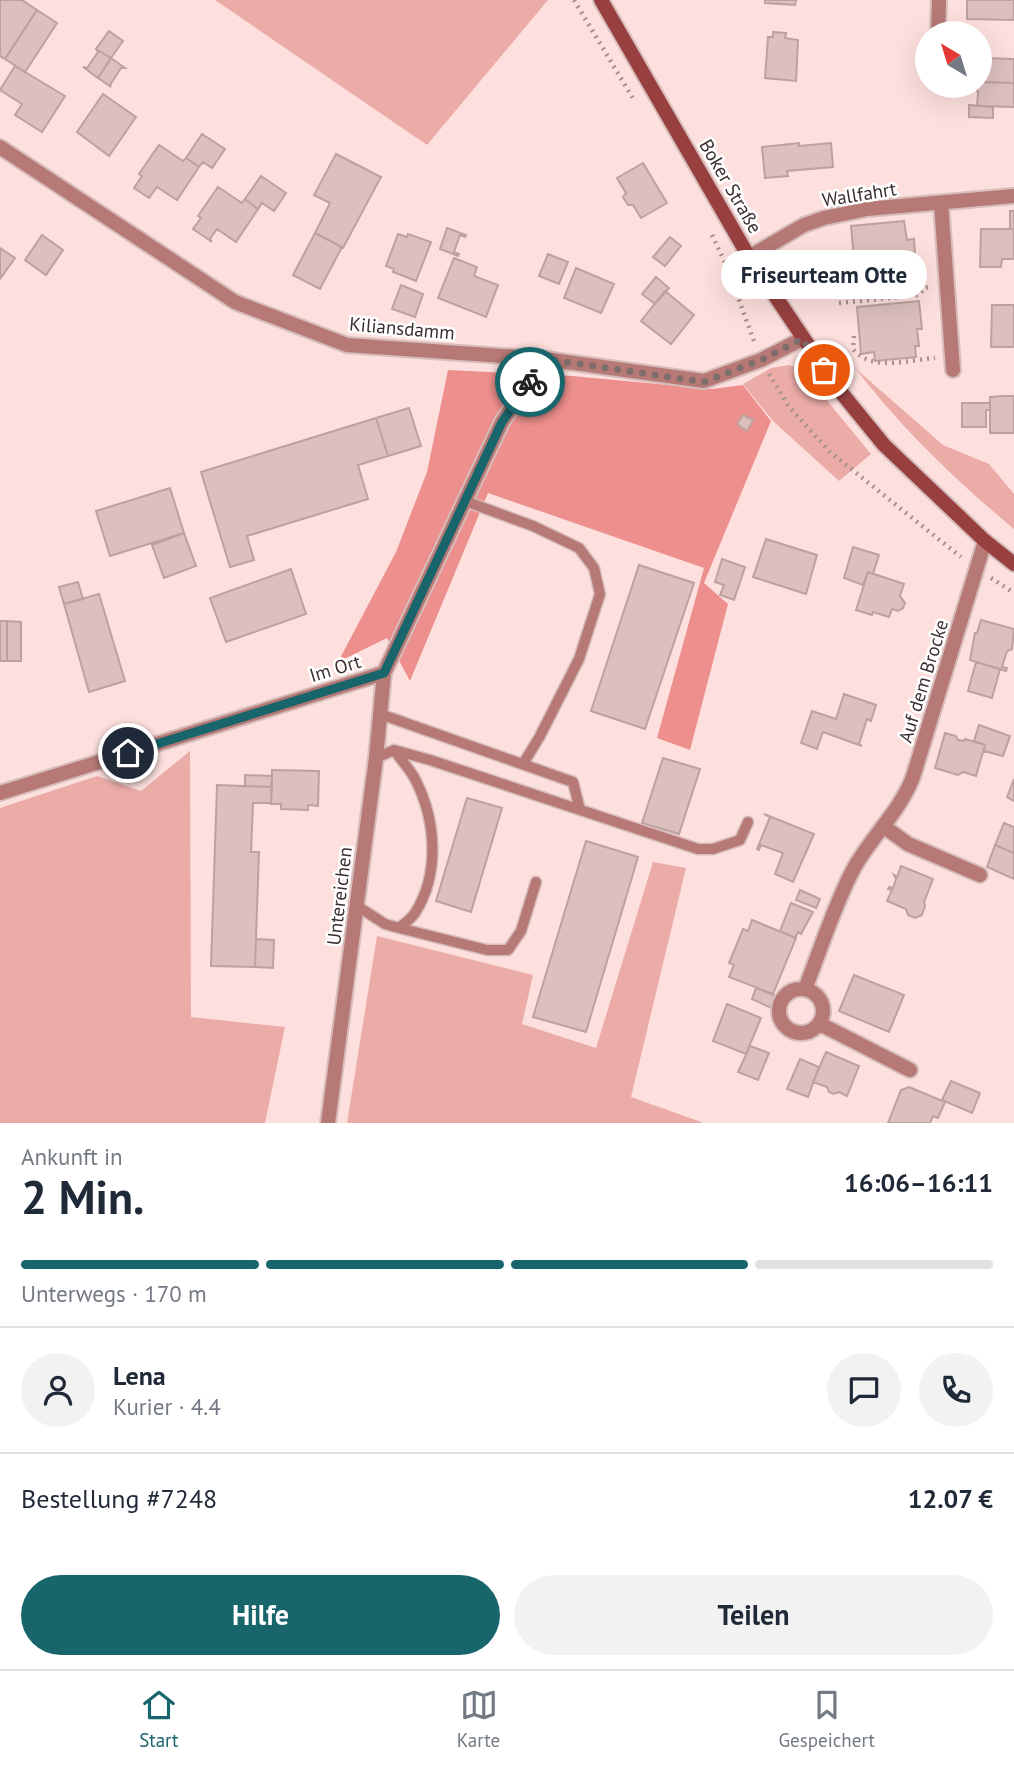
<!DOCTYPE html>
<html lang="de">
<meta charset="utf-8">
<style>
body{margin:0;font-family:"PT Sans",sans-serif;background:#f2f2f3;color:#1f2937;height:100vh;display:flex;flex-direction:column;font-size:26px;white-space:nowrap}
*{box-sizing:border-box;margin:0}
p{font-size:23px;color:#747a83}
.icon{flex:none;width:38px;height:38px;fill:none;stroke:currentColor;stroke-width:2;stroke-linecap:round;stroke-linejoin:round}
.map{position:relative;height:1123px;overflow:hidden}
.drawer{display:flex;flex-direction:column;background:#fff;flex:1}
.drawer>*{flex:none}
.needle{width:46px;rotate:322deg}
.controls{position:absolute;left:915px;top:21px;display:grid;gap:14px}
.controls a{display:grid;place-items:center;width:77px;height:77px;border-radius:50%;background:#fff;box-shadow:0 7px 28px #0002;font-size:35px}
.pin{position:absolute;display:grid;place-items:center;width:60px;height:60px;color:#fff;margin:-30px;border:4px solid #fff;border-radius:50%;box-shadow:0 2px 7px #0007}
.courier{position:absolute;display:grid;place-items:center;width:70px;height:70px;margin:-35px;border:5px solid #18656b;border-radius:50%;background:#fff;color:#222;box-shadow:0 2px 9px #0007}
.bubble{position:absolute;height:49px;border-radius:24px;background:#fff;box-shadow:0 7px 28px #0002;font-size:23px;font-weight:800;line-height:49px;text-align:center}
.headline em{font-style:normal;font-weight:800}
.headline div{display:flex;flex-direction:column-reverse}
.headline{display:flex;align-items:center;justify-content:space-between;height:119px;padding:0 21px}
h1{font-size:46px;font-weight:800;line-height:52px}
.bar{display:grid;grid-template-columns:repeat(4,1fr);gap:10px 7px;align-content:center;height:84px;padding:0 21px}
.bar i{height:9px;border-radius:5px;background:#e0e1e3}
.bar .on{background:#18656b}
.bar p{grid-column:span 4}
.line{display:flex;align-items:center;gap:18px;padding:0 21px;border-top:2px solid #e0e1e3}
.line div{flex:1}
.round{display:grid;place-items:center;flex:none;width:74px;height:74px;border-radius:37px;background:#f2f2f3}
.cta{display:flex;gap:14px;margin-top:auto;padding:14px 21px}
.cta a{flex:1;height:80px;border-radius:42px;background:#18656b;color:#fff;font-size:28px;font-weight:800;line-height:80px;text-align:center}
.cta a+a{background:#f2f2f3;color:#1f2937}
.tab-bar{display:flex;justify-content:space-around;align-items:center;height:98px;border-top:2px solid #e0e1e3;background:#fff;font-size:19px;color:#747a83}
.tab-bar a{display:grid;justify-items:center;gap:4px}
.tab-bar .on{color:#18656b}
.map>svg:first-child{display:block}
.green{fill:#ebaca8}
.forest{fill:#ed8f8c}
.building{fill:#dcc0be;stroke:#bda19f;stroke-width:2}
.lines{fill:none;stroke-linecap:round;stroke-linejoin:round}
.lane-casing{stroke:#d6bdbb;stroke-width:13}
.street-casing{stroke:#d6bdbb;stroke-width:18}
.secondary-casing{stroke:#d6bdbb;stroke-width:18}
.path{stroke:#a6918f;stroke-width:4.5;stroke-dasharray:2 5;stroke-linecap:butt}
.lane{stroke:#b77975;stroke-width:10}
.street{stroke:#b77975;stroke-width:14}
.secondary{stroke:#984040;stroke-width:14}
.done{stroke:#7e6d6c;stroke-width:7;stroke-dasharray:0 12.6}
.route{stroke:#18656b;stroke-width:9}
.labels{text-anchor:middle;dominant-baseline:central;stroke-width:5;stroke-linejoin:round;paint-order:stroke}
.street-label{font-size:19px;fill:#3a2f2e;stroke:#fff}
</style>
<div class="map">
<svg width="1014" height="1123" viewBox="0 0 1014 1123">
<rect width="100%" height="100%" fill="#fde0de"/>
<path class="green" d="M215 0H548L427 145Z
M789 365 802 370 871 454 839 481 773 421 743 384 771 368Z
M855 368 943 445 989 464 1014 494V529C955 480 902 429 855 368Z
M190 751 191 1017 285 1027 265 1123H0V808L97 776 141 791Z
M653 862 686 868 631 1097 704 1123H347L377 936 533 975 522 1024 596 1048Z"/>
<path class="forest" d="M448 370 572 376 712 389 743 385 771 421 704 583 728 604 690 750 657 738 704 568 488 493 410 681 387 638 338 662 396 552 427 472Z"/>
<path class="building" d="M0 0H22L37 10 5 59 0 56Z
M765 0H796L795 5 765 3Z
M967 0H1014V20L967 19Z
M37 10 57 23 25 72 5 59Z
M109 31 123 41 111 58 96 49Z
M773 32 786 33 785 38 798 40 796 81 765 78 768 37H773Z
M96 49 111 58 98 78 83 67 87 68 98 52Z
M111 58 125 68H121L110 85 111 87 98 78Z
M984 58 1014 59V83L983 82V77L981 76 983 72Z
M15 66 65 96 42 132 15 115 22 104 0 90Z
M980 82 1014 83V107L977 106 978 92 975 88 980 86Z
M103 94 136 117 109 156 77 132Z
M969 105 993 107V118L969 117Z
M202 134 225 149 212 168 203 162 199 167 186 158Z
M799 143V146L831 143 833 167 787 171 788 176 765 178 762 147Z
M159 145 183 161 186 158 199 167 177 200 157 187 149 198 134 188 142 176 139 174Z
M336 154 381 177 343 248 315 233 330 203 314 195Z
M643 163 667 203 641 218 633 205H628L623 197 626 193 617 178Z
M261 176 286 193 274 211 262 203 258 209 245 199Z
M218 187 242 203 245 199 258 209 236 242 217 229 210 239 212 242 193 229 201 218 198 216Z
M1010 211H1014V229H1010Z
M904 221 907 240 914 239 915 254 908 255 910 276 856 281 851 226Z
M447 228 466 235 465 237 460 235 454 252 459 254 458 256 440 249Z
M981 229H1014V259H1002L1001 267H980Z
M315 233 342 247 320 289 293 275Z
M398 234 407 237 408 234 431 242 416 281 393 272 394 269 386 266Z
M42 235 63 250 46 275 25 260Z
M670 237 681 246 665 266 653 257Z
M0 248 15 258 0 279Z
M548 254 568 262 559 284 539 276Z
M454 258 477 267 474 276 498 285 486 317 438 298Z
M576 268 614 284 601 313 564 298Z
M656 277 669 288 655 304 642 294Z
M401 285 423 294 415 317 392 309Z
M665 291 694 315 671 344 641 321Z
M919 301 922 329H917L919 346H915L916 357 875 361 874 352 861 354 857 307Z
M992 305H1014V347H991Z
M1003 396H1014V433H990V397Z
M962 403H990V410H986V427H962Z
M409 408 421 446 388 456 376 418Z
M743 415 753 420 747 431 737 424Z
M376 418 388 456 358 465 368 499 247 536 254 560 230 567 201 472Z
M170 488 184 533 110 556 96 511Z
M184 533 196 566 164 578 152 545Z
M766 539 817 555 806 594 753 577Z
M853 547 879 555 873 574 868 572 863 585 844 578Z
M722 559 745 567 734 600 720 595 724 585 715 582Z
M639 565 694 583 645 729 591 711Z
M291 569 306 614 226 642 210 598Z
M868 572 904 584 900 596 905 603 903 608 898 611 892 609 889 617 873 612 872 615 856 610Z
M78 582 83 599 64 604 59 587Z
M99 594 125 681 89 692 64 604Z
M981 620 1014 629 1012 649 1007 651 1002 667 1007 668 1006 671 970 660 975 633H977Z
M0 621H7V661H0Z
M7 621 21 622V661H7Z
M976 662 1000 669 992 698 968 691Z
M844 694 876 705 871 721 867 719 859 744 862 746 823 732 817 749 801 743 812 711 836 719Z
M979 725 1010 736 1003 756 984 751 985 745 974 741Z
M945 733 956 736 958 740 964 741 965 739 985 745 976 776 963 772 958 775 935 768Z
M663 758 700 769 679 834 642 823Z
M272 770 319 771 318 806 308 805V810L281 809V804H271Z
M245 775 272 776V787L245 786Z
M1014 779V801L1007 797Z
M217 785 272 787 271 803H253L251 852H259L255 967 211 966Z
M467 798 502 808 471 912 436 901Z
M764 814 814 834 793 882 775 874 783 853 761 845 759 850 757 849 770 817Z
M1004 823 1014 827V853L995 845Z
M586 841 638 857 586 1032 533 1017Z
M995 845 1014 853V879L987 867Z
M901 866 933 879 924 902 925 906 922 915 915 918 908 915 906 909 887 901 892 890 888 889 889 887 893 888 896 879 894 875 897 877Z
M800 890 820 899 816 908 796 900Z
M791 903 813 912 801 934 798 932 795 938 780 931Z
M752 920 796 938 773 994 729 977 734 965 729 963 743 929 748 931Z
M256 939 274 940 273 968 255 967Z
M854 975 904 995 889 1032 839 1011Z
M756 988 776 996 771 1008 752 999Z
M727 1004 761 1018 746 1054 713 1041Z
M750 1046 769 1053 758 1080 738 1072Z
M826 1052 859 1066 847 1096 839 1092 834 1094 829 1092 827 1087 813 1082Z
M800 1059 819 1067 808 1097 787 1089Z
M951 1081 980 1093 972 1113 942 1100Z
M909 1087 945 1102 938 1118 933 1116 930 1123H888L901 1090Z"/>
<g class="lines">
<g class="lane-casing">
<path id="lane" d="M465 501 533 526 579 548 594 568 600 594 579 659 540 736 523 764
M380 714 573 782 580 810
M376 758 394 750 430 760 698 849H713L740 840 748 822
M357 906 385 924 399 928C404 924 411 919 415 913 440 874 436 821 416 781 411 770 401 760 394 750
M399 928 487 950H508L521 931 536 882"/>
</g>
<g class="street-casing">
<path id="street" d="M938 33 939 0
M0 147 235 302 347 345 545 359 704 381 761 360 802 339
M941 203 953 370
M749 257 804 225 824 218 867 209 1014 196
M0 793 384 673
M883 826 908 844 980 875
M779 1011a22 22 0 1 1 44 0a22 22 0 1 1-44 0Z
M805 989C820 951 835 903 854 868 872 836 900 811 913 777L985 541
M820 1024 910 1070
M328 1123 376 758 384 673 502 422 545 359"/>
</g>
<g class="secondary-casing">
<path id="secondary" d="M601 0 749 257 835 385 884 445 985 541 1014 564"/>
</g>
<path class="path" d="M574 0 634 100
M712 235 727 267 755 344
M839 303 919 295 924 288 929 287
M854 336 853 349C872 372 908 360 935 358
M769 374 789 407 830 452 961 557
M991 578 1014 593"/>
<use href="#lane" class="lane"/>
<use href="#street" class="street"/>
<use href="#secondary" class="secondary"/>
</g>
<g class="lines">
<path class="done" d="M530 382 545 359 704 382 761 360 802 339 824 370"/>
<path class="route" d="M128 753 384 673 502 422 530 382"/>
</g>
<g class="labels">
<g class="street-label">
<text transform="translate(731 186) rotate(60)">Boker Straße</text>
<text transform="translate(859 194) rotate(-9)">Wallfahrt</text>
<text transform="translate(402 328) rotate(5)">Kiliansdamm</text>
<text transform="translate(335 668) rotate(-17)">Im Ort</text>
<text transform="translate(923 681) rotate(-73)">Auf dem Brocke</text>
<text transform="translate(339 896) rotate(-83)">Untereichen</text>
</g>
</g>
</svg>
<div class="controls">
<a><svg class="needle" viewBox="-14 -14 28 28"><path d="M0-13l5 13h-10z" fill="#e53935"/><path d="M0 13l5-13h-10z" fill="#747a83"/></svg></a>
</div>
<div class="pin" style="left:824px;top:370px;background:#ea580c"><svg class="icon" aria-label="bag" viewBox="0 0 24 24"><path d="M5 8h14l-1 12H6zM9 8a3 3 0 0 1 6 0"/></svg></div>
<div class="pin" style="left:128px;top:753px;background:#1f2937"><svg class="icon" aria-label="home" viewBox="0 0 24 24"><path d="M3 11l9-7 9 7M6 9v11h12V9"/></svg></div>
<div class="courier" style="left:530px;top:382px"><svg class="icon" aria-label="bike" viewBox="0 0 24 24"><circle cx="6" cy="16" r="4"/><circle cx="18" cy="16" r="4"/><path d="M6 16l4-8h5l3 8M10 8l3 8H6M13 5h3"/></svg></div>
<div class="bubble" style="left:721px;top:250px;width:206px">Friseurteam Otte</div>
</div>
<section class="drawer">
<div class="headline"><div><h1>2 Min.</h1><p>Ankunft in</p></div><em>16:06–16:11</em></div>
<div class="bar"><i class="on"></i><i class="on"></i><i class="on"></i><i></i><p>Unterwegs · 170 m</p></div>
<div class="line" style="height:126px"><a class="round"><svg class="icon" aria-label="person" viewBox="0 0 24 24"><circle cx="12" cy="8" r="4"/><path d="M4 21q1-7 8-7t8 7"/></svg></a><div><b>Lena</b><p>Kurier · 4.4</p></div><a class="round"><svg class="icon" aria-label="chat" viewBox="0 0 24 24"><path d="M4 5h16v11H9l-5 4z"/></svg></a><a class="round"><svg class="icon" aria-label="phone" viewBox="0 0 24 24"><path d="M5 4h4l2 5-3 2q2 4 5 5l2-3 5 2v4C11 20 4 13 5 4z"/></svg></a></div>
<div class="line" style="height:91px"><div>Bestellung #7248</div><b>12.07 €</b></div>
<div class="cta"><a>Hilfe</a><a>Teilen</a></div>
</section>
<nav class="tab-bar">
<a class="on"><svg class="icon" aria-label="home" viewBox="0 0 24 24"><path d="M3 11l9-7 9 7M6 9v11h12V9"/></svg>Start</a>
<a><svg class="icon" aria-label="map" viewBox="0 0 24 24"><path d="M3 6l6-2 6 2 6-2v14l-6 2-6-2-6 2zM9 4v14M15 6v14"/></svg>Karte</a>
<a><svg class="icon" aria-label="saved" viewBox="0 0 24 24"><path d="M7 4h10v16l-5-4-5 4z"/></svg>Gespeichert</a>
</nav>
